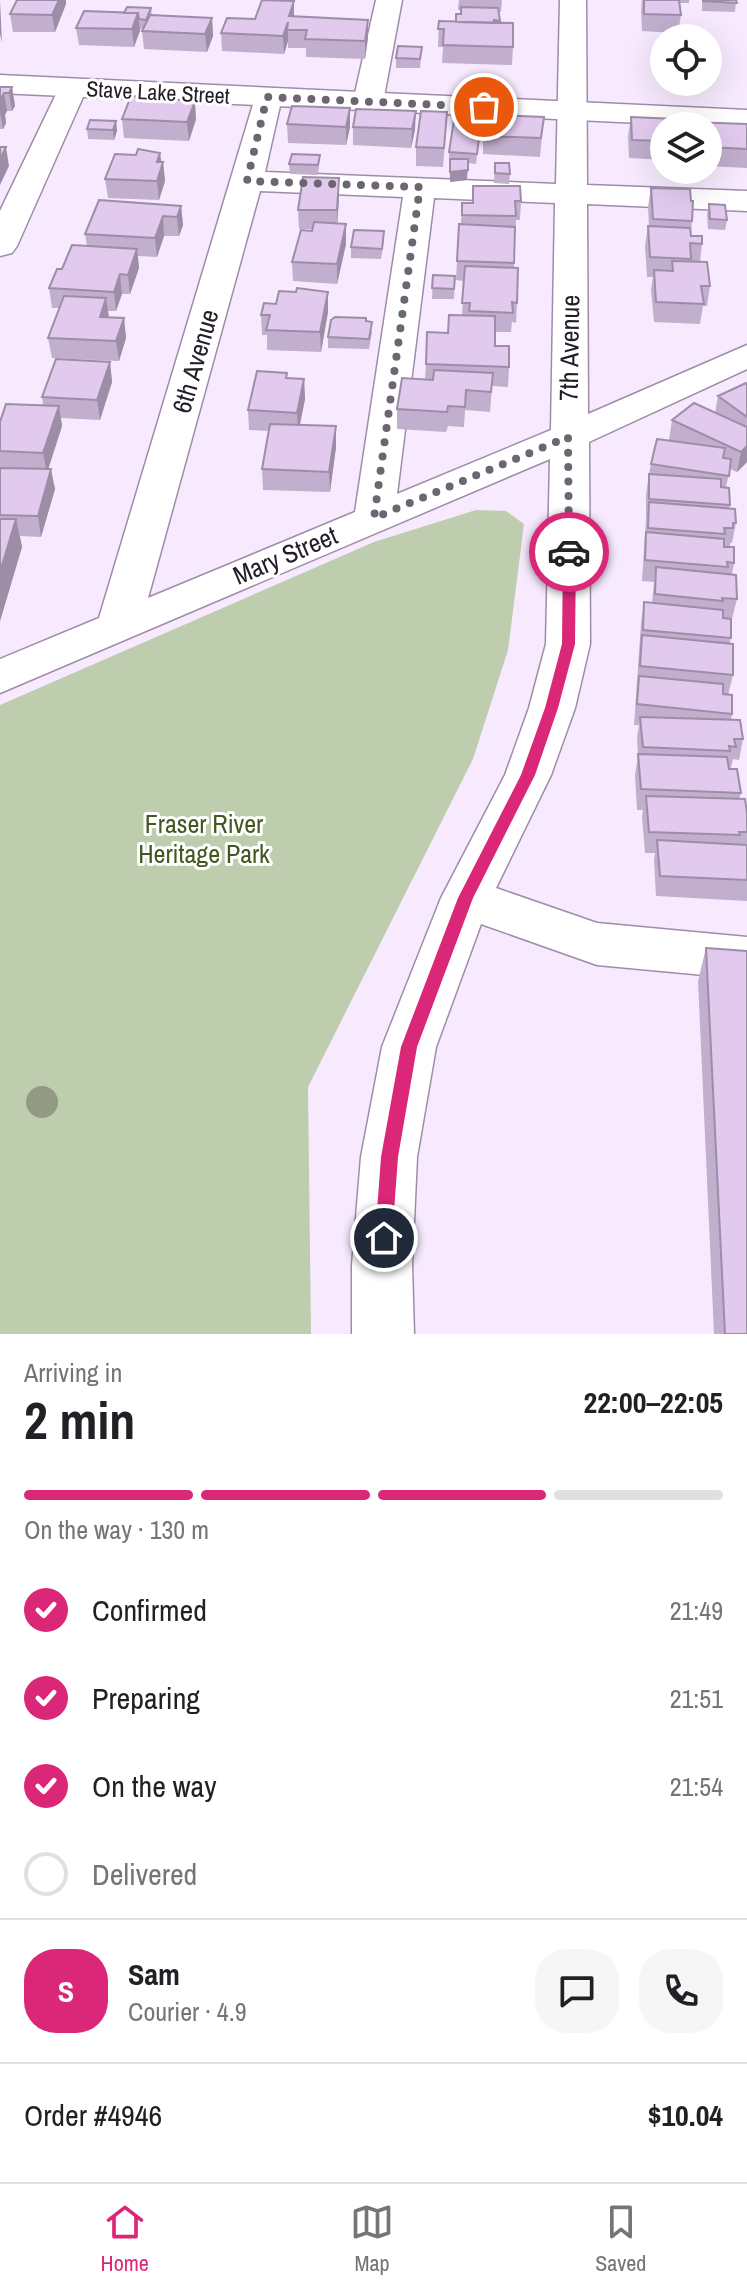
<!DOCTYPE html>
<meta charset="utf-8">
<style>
body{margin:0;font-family:"Archivo Narrow",sans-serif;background:#f6f6f6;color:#202124;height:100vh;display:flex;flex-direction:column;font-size:30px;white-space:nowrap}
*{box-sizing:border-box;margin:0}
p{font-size:26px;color:#757577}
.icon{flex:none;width:44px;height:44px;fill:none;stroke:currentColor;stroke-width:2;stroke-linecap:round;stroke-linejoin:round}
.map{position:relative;height:1334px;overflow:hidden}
.sheet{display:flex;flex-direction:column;background:#fff;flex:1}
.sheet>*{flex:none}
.fabs{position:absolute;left:650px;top:24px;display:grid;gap:16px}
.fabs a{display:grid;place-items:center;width:72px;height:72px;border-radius:50%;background:#fff;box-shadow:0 8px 32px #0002;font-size:40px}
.pin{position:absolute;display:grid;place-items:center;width:68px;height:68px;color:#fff;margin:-34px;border:4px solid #fff;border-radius:50%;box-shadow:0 2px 8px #0007}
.courier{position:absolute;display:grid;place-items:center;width:80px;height:80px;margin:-40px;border:6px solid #db2777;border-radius:50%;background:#fff;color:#222;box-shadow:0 2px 10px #0007}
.headline em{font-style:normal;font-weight:800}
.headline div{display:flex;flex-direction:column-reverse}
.headline{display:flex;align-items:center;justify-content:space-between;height:136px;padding:0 24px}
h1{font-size:52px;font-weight:800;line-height:60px}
.bar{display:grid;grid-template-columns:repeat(4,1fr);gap:12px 8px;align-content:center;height:96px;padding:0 24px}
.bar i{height:10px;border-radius:6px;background:#e0e0e0}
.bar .current{background:#db2777}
.bar p{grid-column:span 4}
.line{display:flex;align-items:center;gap:20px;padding:0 24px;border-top:2px solid #e0e0e0}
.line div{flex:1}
.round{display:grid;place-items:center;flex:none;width:84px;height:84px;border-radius:32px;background:#f6f6f6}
ol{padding:0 24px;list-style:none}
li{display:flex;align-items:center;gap:24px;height:88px}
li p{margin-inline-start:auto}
li .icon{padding:8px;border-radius:50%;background:#db2777;color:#fff;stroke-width:4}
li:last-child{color:#757577}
li i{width:44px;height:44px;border:4px solid #e0e0e0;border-radius:50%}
.menu{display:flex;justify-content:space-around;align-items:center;height:112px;border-top:2px solid #e0e0e0;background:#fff;font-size:22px;color:#757577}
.menu a{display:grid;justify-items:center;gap:4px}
.menu .current{color:#db2777}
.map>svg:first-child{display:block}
.green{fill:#becdad}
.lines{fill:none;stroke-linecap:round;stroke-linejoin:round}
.minor-casing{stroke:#9f8ca9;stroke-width:3}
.major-casing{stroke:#9f8ca9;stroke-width:3}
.minor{fill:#fff;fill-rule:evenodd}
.major{fill:#fff;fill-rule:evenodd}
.tree{fill:#939a84}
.wall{fill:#c2aecd}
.shaded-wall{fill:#9e8da7}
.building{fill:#e1caee;stroke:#9e8da7;stroke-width:2}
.route{fill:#db2777}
.done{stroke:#6e6573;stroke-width:8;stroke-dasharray:0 14.4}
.labels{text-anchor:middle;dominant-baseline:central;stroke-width:6;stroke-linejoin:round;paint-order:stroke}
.far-street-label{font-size:22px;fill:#241d28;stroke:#fff}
.street-label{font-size:26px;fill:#241d28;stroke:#fff}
.park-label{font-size:26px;fill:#425820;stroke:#fff}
</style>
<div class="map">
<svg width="747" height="1334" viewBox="0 0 747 1334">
<rect width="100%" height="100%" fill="#f7eafe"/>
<path class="green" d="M476 510 506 511 524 524 508 650 473 759 308 1087 311 1334H0V705L374 542Z"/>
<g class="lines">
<g class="minor-casing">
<path id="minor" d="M376 0H402L383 102 378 108 368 111 358 108 353 102Z
M560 0H586L587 185 747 191V211L587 204 588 414 747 345V369L589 442 590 644 575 708 551 775 496 888 597 923 747 937V979L597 965 481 924 436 1047 417 1157 412 1265 414 1334H352V1265L361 1157 382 1047 441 898 505 775 529 708 546 644 550 459 0 693V659L99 618 257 91 267 88 277 91 282 97 265 172 556 184ZM260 191 403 197 355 512 148 598ZM434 198 555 203 551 430 397 494Z
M73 79 83 82 87 88 17 246 12 253 0 256V211L59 88 63 82Z"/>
</g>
<g class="major-casing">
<path id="major" d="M0 75 747 110V128L0 93Z"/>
</g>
<use href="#minor" class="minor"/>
<use href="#major" class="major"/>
</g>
<circle class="tree" cx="42" cy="1102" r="16"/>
<path class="wall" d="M17 0H66V4L55 32H13L10 14Z
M459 0H502L501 12H499L500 23 513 47 512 65 442 63 443 47H438L439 21 456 22 461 14V10H458Z
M642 0H689V3H679L681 15 678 33 642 31 641 10Z
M702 0H736L735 12 702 11Z
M151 8 152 15 212 18 213 36 207 52 144 49 142 31 144 29H140L134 47 79 45 76 28 124 13Z
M294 17 368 38 365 59 306 57V48H288V41L284 54 222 51 221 33 255 19Z
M422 47 420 68H396V58Z
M0 87H12L15 106 12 111H7L5 115 6 123 3 129H0Z
M631 117 664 126V160L629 158 628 136Z
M122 119H196L189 141 124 138Z
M116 121 117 131 114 140 88 139 87 129Z
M481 121 476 164 468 163 467 180 450 182 449 152Z
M690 122 747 124V168L708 166V126H689Z
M287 124 350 127 346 145 288 143Z
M353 127 415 130 411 148 353 145Z
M446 130 443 167 416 166V147Z
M483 136H542L540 157 483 154Z
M320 155 318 175 290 174 289 164Z
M161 162H163L165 181 159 200 108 198 105 179Z
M495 163 510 174 509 184 494 183Z
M339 178V197L337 224H346V244L337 284 293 281 292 262 313 229H299L298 210Z
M473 186 521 201 520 220H516L514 268 517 303 516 323 512 322 511 332H495V346L509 367 508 387 492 386 490 412 465 410 464 427 448 426 446 432 397 429V409L425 380 426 364 462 315 464 281 456 280 459 224H461L462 203H472Z
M651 188 692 221 691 236 702 244 700 262 710 286 707 306H703L700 324 654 322 651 290 653 277H647L645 246 648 226H649L648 207Z
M709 204 727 220 725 230 708 229 707 214Z
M181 206 183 225 179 236H164L157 257 138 256 139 268 130 294H122L116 311H108L109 318H124L126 338 119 361 52 358 48 338 60 308H52L49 288 62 269 87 246 85 234Z
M384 241 381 259 351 258V247Z
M433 275 455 276 454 299H432Z
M328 312 321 352 267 350V335H262L261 315Z
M366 321 372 332 369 349 328 348V337Z
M110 362 112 382 100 420 61 418 62 426 48 469 55 489 41 537 20 536 22 547 0 621V422L43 405 42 397Z
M287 378 304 379 305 399 300 425 336 447 330 492 263 490 262 469 269 431 249 430 248 410Z
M747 384V462L737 472 730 469 726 487 730 505 729 509 736 523 732 543H730V547L734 563 732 574 737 599 732 619H731L730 644 733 675 728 695 732 714 731 720 743 739 739 760 733 759 731 768 729 767 741 793 739 799 747 813V901L656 896 654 860 655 853H645L642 817 643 810H637L635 775 638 756 637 737 639 725H634L641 623 644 602 652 603 654 582 642 581 646 519V494L649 474 651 464 669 440 672 420 715 413 718 396Z
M706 948 747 1334H714L698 981Z"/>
<path class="shaded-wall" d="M0 0 2 43 0 34Z
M59 0H66V4L55 32 52 15Z
M294 1V19L289 16Z
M138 13 140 31 134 47 132 29Z
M212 18 213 36 207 52 205 34Z
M368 20V38L365 59V41Z
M288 22V41L284 54 283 36Z
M12 87 15 106 12 111 9 93Z
M4 93 7 111 5 115 6 123 3 129 0 112V100Z
M195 101 196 119 189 141 187 122Z
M350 108V127L346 145V127Z
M416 111 415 130 411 148 412 129Z
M116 121 117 131 114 140 113 130Z
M6 147 9 166 0 185V159Z
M160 153 162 166 163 162 165 181 159 200 157 181V162Z
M468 159 467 180 450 182V172Z
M339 178V197L337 230V210Z
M181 206 183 225 179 236 177 217Z
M163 216 164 236 157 257 155 238Z
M346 224V244L337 284V264Z
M137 249 139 268 130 294 128 275Z
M120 274 122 294 116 311 114 292Z
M328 292V312L321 352 320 332Z
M106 298 109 318 100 317Z
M124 318 126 338 119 361 116 341Z
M110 362 112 382 100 420 97 400Z
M304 379 305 399 298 433 297 413Z
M59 406 62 426 47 473 43 453Z
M336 426V447L330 492 329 472Z
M747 446V462L737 472 741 452Z
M51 469 55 489 41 537 38 516Z
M16 519 22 547 0 621V572Z"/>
<path class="building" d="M17 0H59L52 15 10 14Z
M262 0 294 1 289 16 368 20 365 41 305 39 307 30H287L288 22 283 36 221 33 227 18 255 19Z
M644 0H679L681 15 644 14Z
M703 0H736L737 3 703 1Z
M127 7 151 8 146 20 139 19 138 13H124Z
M461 7 498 8 500 21 494 20 493 23 456 22V14H461Z
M84 11 138 13 132 29 76 28Z
M150 15 212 18 205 34 142 31Z
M439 21 513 23V47L443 45 444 29H438Z
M398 46 422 47 420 59 396 58Z
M0 87H12L9 93H4L0 100Z
M131 96 195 101 187 122 122 119Z
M292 106 350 108 346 127 287 124Z
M356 109 416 111 412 129 353 127Z
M421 111 447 112 444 148 416 147Z
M493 115 544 117 541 138 483 136 485 120H492Z
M631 117 676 119V126H664V141L632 140Z
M90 120 116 121 113 130 87 129Z
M454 120 481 121 477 154 449 152Z
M690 122 747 124V149L708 147V126H690Z
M0 147H6L0 159Z
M138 149 160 153 157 162H163L157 181 105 179 115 154 136 155Z
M292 154 320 155 318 165 289 164Z
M450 159H468V170L450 172Z
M495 163H509L510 174 495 173Z
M303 177 339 178 337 210H298Z
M473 186H520L521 201H515L516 216 462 215V203H473Z
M651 188 690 189 691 201H693L692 221 653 219Z
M99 200 181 206 177 217 163 216 155 238 85 234Z
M709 204 725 205 727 220 710 219Z
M314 222 346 224 337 264 292 262 301 230 312 231Z
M459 224 515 227 514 263 457 261Z
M648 226 690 228 691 236H702V244L690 243 691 259 650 257Z
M354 230 384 231 382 249 351 247Z
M72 245 137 249 128 275 120 274 114 292 49 288 57 269H62Z
M672 261 707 262 710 286H701L704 304 656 302 654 270 673 271Z
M465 266 518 268 517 303 512 302 513 313 469 311 470 303H462Z
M433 275 455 276 454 289 432 288Z
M297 288 328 292 320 332 266 330 270 315H261L264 303 276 304 279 291 296 292Z
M64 296 106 298 100 317 124 318 116 341 48 338Z
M449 315 495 316V346H509V367L426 364 427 332 448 333Z
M335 317 366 318V321L372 322 369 339 328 337 331 320Z
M56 359 110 362 97 400 42 397Z
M434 370 493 373 491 392 466 390 465 407 448 406 447 412 397 409 402 378 433 380Z
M257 371 287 373 286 378 304 379 297 413 248 410Z
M746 383 747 384V417L718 396Z
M694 403 747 427V446L741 452 672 420Z
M6 404 59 406 43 453 0 451V422Z
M270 424 336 426 329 472 262 469Z
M657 439 725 448 723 458 731 459 729 476 651 464Z
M0 468 51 469 38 516 0 515Z
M649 474 721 479V487L729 488 730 505 649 499Z
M649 502 735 509 736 523H733V528H724L725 534 648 528Z
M0 519H16L0 572Z
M646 532 724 539V547H734V563L727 562 728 567 645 560Z
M656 567 736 575 737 599 722 598 723 601 655 594Z
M644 602 723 610V618L731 619V638L643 630Z
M642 635 733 644V675L640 666Z
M639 676 723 684V694L732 695V714L637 704Z
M640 717 740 720 743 739H734L736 747 729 746 730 751 643 747Z
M638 754 727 757 729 769H737L741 793 641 789Z
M646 796 745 799 747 813V832H739L740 835 649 832Z
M657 840 747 845V880L660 876Z
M706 948 747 951V1334H725Z"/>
<path class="route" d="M569 548 576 552 575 644 558 708 535 775 473 898 417 1047 398 1157 392 1238 390 1244 384 1246 377 1244 375 1238 381 1157 401 1047 458 898 521 775 545 708 562 644 563 552Z"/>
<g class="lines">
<path class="done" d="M484 107 267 97 247 181 420 187 374 518 568 437 569 552"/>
</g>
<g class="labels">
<g class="far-street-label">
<text transform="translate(158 92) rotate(3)">Stave Lake Street</text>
</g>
<g class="street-label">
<text transform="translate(569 348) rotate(-89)">7th Avenue</text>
<text transform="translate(195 361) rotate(-74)">6th Avenue</text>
<text transform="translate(285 555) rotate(-23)">Mary Street</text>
</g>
<g class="park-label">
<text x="204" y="823">Fraser River<tspan x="204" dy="30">Heritage Park</tspan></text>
</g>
</g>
</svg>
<div class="fabs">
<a><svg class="icon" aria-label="locate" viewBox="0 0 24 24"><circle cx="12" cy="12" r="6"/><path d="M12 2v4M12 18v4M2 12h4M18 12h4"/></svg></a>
<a><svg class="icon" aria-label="layers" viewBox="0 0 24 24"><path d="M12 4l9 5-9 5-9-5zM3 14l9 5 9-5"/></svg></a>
</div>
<div class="pin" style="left:484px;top:107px;background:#ea580c"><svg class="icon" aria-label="bag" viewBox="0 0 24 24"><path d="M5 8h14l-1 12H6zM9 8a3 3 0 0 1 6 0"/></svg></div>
<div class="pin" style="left:384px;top:1238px;background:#1f2937"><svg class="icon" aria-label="home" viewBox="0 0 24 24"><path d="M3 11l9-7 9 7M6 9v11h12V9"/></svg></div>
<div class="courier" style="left:569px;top:552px"><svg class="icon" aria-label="car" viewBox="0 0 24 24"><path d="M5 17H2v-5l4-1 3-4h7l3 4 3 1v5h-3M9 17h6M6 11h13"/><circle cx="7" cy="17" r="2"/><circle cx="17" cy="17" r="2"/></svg></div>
</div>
<section class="sheet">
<div class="headline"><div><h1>2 min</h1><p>Arriving in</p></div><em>22:00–22:05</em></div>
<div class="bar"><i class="current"></i><i class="current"></i><i class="current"></i><i></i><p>On the way · 130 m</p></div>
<ol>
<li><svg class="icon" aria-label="check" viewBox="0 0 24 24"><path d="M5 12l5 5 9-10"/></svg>Confirmed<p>21:49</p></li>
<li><svg class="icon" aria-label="check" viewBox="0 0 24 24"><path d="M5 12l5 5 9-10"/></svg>Preparing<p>21:51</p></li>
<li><svg class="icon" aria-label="check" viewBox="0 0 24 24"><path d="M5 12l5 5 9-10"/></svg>On the way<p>21:54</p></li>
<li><i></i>Delivered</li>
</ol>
<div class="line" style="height:144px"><b class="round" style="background:#db2777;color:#fff">S</b><div><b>Sam</b><p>Courier · 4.9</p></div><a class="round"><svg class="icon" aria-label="chat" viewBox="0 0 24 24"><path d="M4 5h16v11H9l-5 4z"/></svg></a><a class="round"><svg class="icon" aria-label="phone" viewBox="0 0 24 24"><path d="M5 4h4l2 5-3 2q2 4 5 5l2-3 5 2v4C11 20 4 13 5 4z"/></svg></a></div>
<div class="line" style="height:104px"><div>Order #4946</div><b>$10.04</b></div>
</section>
<nav class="menu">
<a class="current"><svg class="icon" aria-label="home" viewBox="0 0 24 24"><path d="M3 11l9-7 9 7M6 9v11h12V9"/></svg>Home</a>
<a><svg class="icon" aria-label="map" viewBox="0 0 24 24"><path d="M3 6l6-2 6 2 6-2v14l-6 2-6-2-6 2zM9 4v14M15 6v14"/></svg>Map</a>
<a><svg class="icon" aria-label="saved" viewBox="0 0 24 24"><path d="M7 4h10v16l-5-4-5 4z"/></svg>Saved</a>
</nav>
